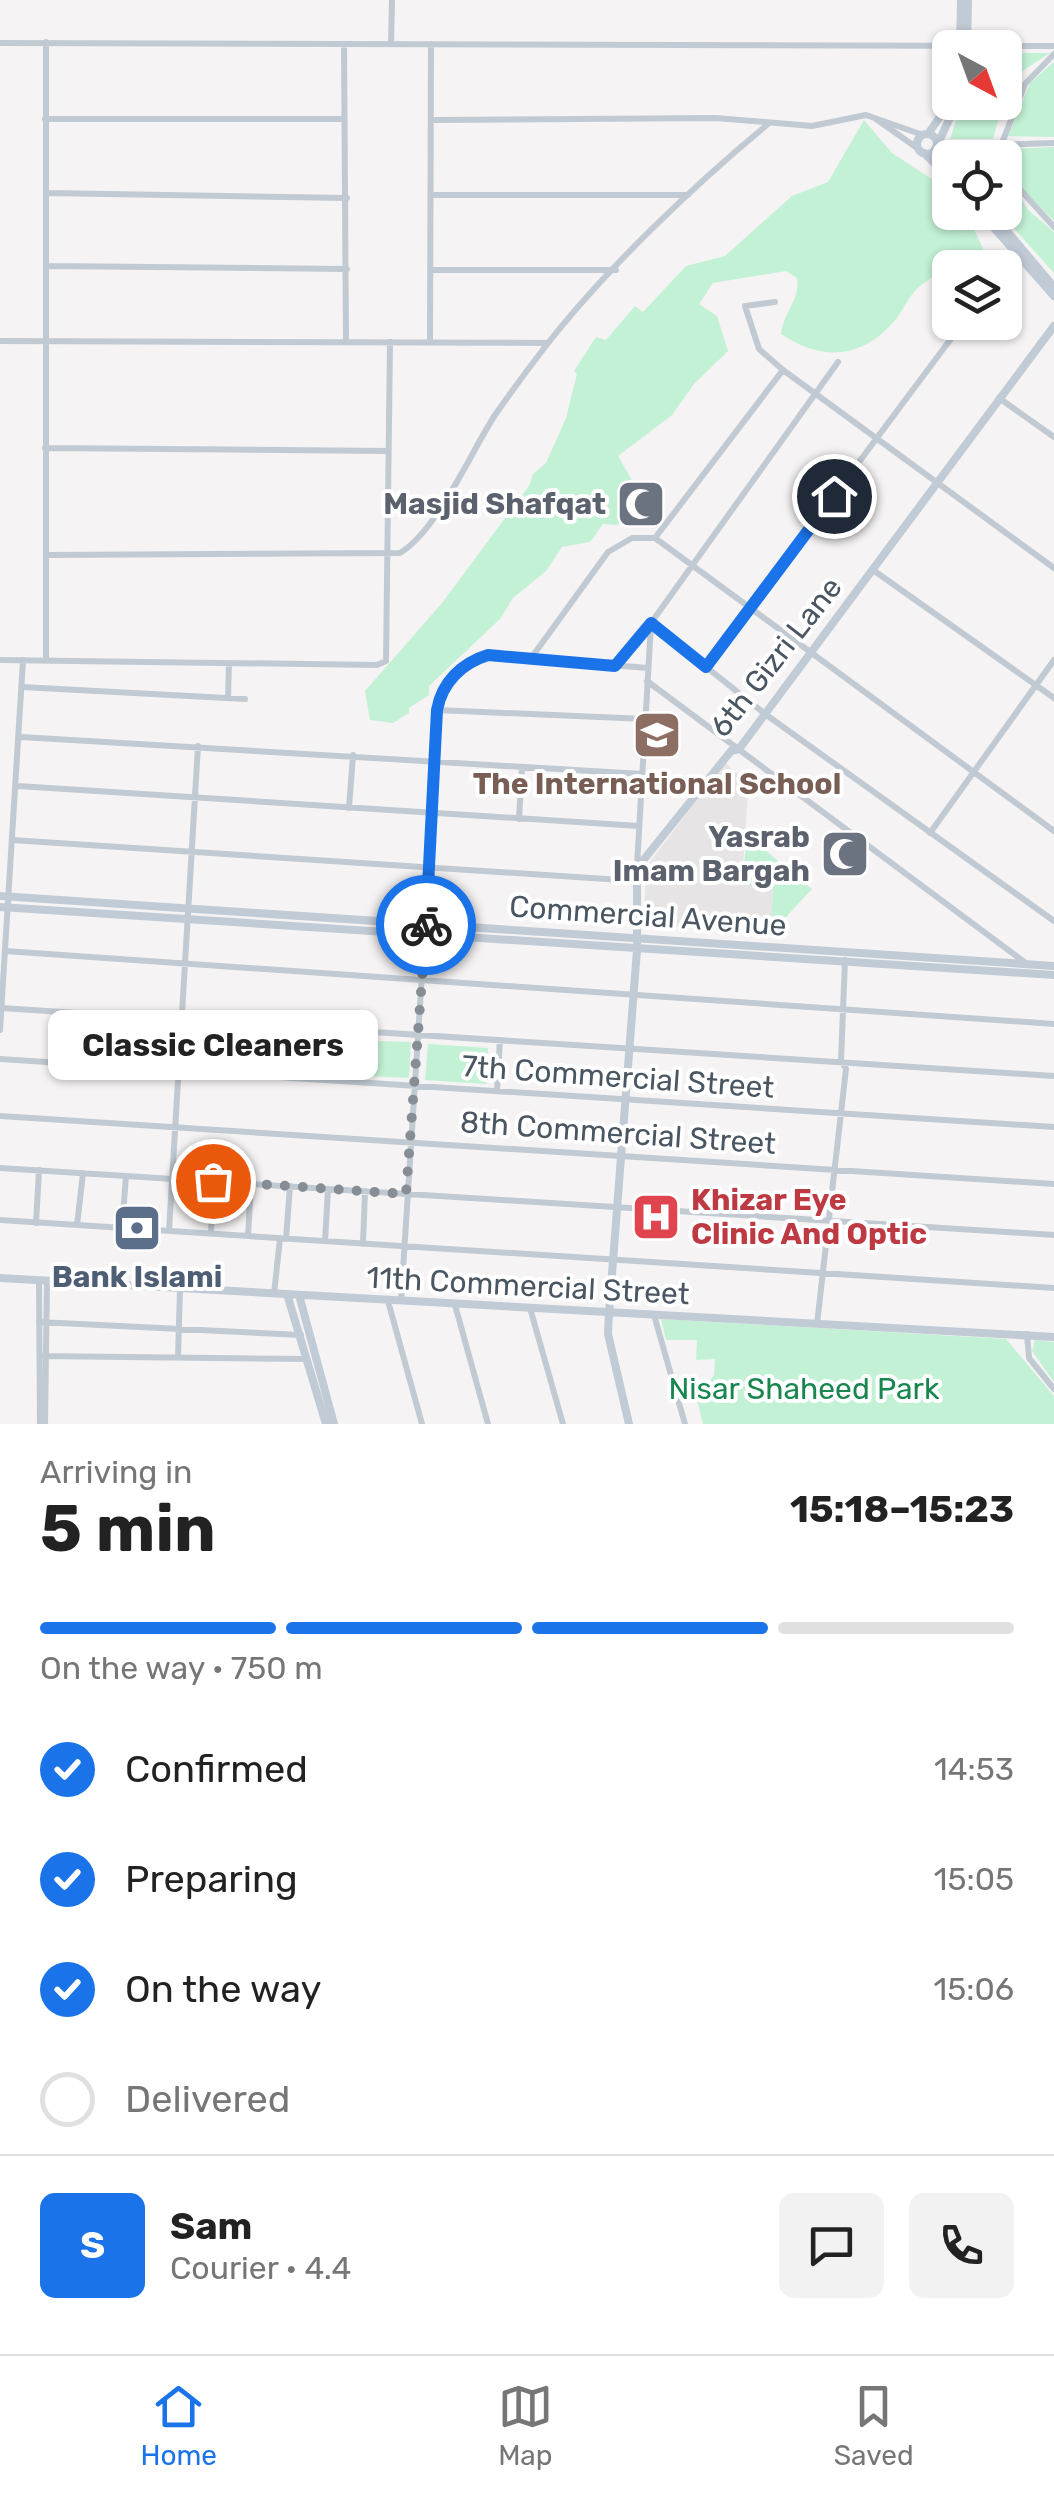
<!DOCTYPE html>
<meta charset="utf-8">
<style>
body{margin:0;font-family:Rubik,sans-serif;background:#f2f2f2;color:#222;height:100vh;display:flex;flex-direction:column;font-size:38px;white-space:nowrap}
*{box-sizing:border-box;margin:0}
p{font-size:32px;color:#767676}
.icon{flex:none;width:55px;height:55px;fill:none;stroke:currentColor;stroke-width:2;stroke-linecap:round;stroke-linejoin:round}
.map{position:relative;height:1424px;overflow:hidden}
.drawer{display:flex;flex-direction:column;background:#fff;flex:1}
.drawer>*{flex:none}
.needle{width:65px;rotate:139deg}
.buttons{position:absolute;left:932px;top:30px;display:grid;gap:20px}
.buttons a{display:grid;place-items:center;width:90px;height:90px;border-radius:15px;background:#fff;box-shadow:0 2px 8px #0004;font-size:50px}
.pin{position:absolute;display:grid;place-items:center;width:85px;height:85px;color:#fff;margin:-42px;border:5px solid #fff;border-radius:50%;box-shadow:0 2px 10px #0007}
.courier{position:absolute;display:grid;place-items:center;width:100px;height:100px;margin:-50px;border:8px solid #1a73e8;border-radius:50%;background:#fff;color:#222;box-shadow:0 2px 12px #0007}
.bubble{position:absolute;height:70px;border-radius:15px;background:#fff;box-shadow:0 2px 8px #0004;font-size:32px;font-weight:700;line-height:70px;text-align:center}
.head em{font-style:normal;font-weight:700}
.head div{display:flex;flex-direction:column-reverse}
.head{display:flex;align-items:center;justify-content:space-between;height:170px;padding:0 40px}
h1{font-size:65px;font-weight:700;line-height:75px}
.bar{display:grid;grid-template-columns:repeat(4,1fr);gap:15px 10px;align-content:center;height:120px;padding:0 40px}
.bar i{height:12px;border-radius:8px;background:#e0e0e0}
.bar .on{background:#1a73e8}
.bar p{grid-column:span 4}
.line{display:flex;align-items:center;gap:25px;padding:0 40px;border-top:2px solid #e0e0e0}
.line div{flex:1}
.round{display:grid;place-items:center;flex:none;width:105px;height:105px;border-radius:15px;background:#f2f2f2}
ol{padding:0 40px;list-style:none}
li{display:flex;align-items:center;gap:30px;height:110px}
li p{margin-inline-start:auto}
li .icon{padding:10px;border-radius:50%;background:#1a73e8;color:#fff;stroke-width:4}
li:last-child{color:#767676}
li i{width:55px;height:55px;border:5px solid #e0e0e0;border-radius:50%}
.tabs{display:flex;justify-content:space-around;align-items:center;height:140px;border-top:2px solid #e0e0e0;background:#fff;font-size:28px;color:#767676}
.tabs a{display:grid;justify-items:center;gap:5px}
.tabs .on{color:#1a73e8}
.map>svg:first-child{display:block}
.education{fill:#e6e4e5}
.green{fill:#c3f1d5}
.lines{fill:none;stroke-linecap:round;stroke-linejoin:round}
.street{stroke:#c1cad2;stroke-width:6}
.secondary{stroke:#c1cbd6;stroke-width:8}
.done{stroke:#868d94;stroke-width:10;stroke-dasharray:0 18}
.route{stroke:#1a73e8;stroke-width:12}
.labels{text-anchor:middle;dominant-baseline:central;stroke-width:8;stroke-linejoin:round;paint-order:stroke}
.worship-label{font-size:30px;font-weight:bold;fill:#5b616d;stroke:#fff;text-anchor:end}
.street-label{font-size:30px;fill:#4a5661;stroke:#fff}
.education-label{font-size:30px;font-weight:bold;fill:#785e54;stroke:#fff}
.health-label{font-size:30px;font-weight:bold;fill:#be3a42;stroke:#fff;text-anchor:start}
.service-label{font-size:30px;font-weight:bold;fill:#4e5e75;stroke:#fff}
.park-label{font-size:30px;fill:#17864f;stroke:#fff}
</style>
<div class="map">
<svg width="1054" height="1424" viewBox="0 0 1054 1424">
<rect width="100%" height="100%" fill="#f5f3f3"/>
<path class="education" d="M725 762 736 773 749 774 742 883 773 887 771 933 643 926 647 866Z"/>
<path class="green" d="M1005 53H1050L1015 76 1005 96Z
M1054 62V137L1008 136 1030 83Z
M962 103H1003L993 139H950Z
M864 120 892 153 950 191V212L966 213 990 263C961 267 941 268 919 287 909 295 904 309 896 319 863 359 823 362 781 334 784 311 800 300 797 278L786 271 713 283 699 304 717 316 728 351 694 384 672 415 618 456 637 489 618 525 603 524 590 542 562 547 546 571 513 598 500 619 429 686V695L409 708V713L393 723 370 720 365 691 442 603 529 486 533 474 546 463 566 418 577 374 574 371 596 337 606 340 635 306 643 312 686 266 725 256 792 196 828 182Z
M999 146 1001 157 950 159 949 148Z
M1054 147V221L1022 188 1009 149Z
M1005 166 1027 209 1054 232V273L1000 213 1005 212Z
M747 835 812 889 771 933 773 887 742 884Z
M344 1040 411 1042 409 1078 343 1075Z
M428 1044 488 1048 486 1084 425 1080Z
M661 1319 1006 1339 1054 1396V1424H703L697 1400 714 1375 715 1359 696 1360 697 1340H666Z
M1035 1340 1054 1342V1382L1032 1351Z"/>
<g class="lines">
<path class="street" d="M0 43 1054 46
M344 44 346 342
M391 44 392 0
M1054 54 1025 84 1002 143 1016 185 1054 227
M45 119H344
M876 119 920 150
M433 120 716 118 812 126 866 115 923 135
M936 147 1054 143
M46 193 347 198
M433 195H688
M46 266 347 269
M432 270H616
M775 302 745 306 759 349 783 370 1054 568
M0 341 547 343
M430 342 431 44
M999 398 1054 437
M45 448 388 451
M655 538 1054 831
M655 538 783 370
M47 555 400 553C437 531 471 452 495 415 511 392 528 369 545 347 604 271 694 185 768 124
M873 570 1054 698
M651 623 765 714 1054 921
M0 660 377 665 386 661 390 342
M46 660V42
M529 661 608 552 632 538H655
M615 665 651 623 838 362
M706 667 953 336
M647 681 1027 964
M22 687 245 699
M228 698 229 663
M437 710 645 719
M21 737 642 774
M18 786 639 826
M349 808 353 755
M519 819 522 767
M930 833 1054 660
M12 840 636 881
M637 866 651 624
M5 951 1054 1024
M1 1008 1054 1076
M0 1030 23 660
M0 1059 1054 1127
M334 1080 338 1030
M497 1091 500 1040
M0 1116 1054 1184
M0 1168 1054 1235
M0 1220 1054 1288
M36 1223 39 1170
M77 1225 83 1173
M122 1228 126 1176
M169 1231 198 746
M211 1234 213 1181
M248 1236 251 1184
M286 1239 290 1186
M325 1241 328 1189
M363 1244 365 1191
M39 1281 40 1424
M274 1294 280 1238
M388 1301 422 1424
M401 1301 440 694 469 661 488 655 648 668
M455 1305 488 1424
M530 1308 563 1424
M654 1315 685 1424
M39 1322 301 1335
M817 1324 846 1069 841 1061 845 960
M1027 1334 1029 1358 1054 1389
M40 1356 307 1359
M178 1357 180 1289
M45 1424 47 1281"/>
<path class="secondary" d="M960 48 961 0
M967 48 968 0
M928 134 950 102
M917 144a10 10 0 1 1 20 0a10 10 0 1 1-20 0Z
M937 146 957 102
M935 149 950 164
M924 153 950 178
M980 212 1054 296
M991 212 1054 287
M0 896 1054 966
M0 907 1054 975
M0 1278 1054 1337
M287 1294 326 1424
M299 1295 334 1424
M629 1424 608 1334 609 1313 637 950V868L731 751 739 749 1054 326"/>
</g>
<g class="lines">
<path class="done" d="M213 1181 406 1194 426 925"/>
<path class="route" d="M426 925 437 710C442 682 462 663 488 655L615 666 651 623 706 667 834 496"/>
</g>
<defs>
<g id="mosque-square" transform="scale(2.5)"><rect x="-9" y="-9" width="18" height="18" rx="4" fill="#6b7280" stroke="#fff"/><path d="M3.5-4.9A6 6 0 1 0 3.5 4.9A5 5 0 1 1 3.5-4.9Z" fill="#fff"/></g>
<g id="school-square" transform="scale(2.5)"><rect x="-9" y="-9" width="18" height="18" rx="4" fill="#8d6e63" stroke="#fff"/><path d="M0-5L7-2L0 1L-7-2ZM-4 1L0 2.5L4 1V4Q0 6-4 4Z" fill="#fff"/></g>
<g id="hospital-square" transform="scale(2.5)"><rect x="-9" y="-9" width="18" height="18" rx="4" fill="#e0444e" stroke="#fff"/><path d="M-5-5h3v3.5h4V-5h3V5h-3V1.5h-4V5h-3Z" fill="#fff"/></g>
<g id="bank-square" transform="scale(2.5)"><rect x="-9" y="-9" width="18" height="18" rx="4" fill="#5c6f8a" stroke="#fff"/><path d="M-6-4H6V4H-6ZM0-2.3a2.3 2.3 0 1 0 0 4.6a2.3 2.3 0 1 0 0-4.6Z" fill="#fff"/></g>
</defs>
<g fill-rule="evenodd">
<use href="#mosque-square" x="641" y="504"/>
<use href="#school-square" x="657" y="735"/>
<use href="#mosque-square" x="845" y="854"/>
<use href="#hospital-square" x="656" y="1217"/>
<use href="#bank-square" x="137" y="1228"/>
</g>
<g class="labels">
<g class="worship-label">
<text x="606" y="504">Masjid Shafqat</text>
<text x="810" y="837">Yasrab<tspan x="810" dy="34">Imam Bargah</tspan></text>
</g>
<g class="street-label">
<text transform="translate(776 657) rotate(-52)">6th Gizri Lane</text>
<text transform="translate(648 916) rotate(4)">Commercial Avenue</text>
<text transform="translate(618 1077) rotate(4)">7th Commercial Street</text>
<text transform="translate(618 1133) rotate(4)">8th Commercial Street</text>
<text transform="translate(528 1286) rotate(3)">11th Commercial Street</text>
</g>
<g class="education-label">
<text x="657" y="784">The International School</text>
</g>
<g class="health-label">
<text x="691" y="1200">Khizar Eye<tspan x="691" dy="34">Clinic And Optic</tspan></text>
</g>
<g class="service-label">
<text x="137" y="1277">Bank Islami</text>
</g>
<g class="park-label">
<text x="804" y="1389">Nisar Shaheed Park</text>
</g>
</g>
</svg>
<div class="buttons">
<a><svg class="needle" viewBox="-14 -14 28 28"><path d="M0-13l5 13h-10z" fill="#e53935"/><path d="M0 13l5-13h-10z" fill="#767676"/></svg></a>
<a><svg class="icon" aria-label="locate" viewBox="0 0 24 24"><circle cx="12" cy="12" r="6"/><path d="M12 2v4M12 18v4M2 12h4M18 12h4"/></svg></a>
<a><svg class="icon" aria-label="layers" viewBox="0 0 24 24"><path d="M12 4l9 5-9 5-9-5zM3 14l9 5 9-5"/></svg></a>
</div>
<div class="pin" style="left:213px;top:1181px;background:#ea580c"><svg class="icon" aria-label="bag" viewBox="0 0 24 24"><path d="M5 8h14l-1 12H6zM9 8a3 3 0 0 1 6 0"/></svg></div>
<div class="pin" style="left:834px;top:496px;background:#1f2937"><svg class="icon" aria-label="home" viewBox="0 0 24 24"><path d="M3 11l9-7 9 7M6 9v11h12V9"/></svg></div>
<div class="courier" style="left:426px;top:925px"><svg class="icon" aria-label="bike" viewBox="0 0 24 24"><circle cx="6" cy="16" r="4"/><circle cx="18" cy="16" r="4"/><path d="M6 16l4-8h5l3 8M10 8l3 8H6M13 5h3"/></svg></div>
<div class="bubble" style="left:48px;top:1010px;width:330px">Classic Cleaners</div>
</div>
<section class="drawer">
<div class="head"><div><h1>5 min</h1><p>Arriving in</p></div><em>15:18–15:23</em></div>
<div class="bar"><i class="on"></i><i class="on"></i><i class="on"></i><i></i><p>On the way · 750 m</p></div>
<ol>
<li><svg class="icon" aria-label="check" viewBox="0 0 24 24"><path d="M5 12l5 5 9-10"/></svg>Confirmed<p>14:53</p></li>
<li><svg class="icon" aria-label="check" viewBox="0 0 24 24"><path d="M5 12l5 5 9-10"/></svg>Preparing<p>15:05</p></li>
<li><svg class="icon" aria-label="check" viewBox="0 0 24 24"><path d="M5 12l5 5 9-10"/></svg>On the way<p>15:06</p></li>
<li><i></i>Delivered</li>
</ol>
<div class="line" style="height:180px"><b class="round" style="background:#1a73e8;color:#fff">S</b><div><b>Sam</b><p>Courier · 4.4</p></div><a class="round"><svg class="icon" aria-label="chat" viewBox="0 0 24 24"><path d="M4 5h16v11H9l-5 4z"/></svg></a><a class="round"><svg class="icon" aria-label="phone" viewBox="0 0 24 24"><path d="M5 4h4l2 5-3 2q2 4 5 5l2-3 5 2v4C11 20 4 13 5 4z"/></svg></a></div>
</section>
<nav class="tabs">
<a class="on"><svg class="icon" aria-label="home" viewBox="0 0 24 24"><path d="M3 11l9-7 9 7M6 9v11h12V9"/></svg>Home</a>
<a><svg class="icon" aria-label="map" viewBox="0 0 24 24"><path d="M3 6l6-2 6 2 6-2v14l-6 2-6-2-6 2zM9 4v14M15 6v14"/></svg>Map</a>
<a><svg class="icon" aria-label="saved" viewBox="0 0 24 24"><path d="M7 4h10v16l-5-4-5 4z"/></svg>Saved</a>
</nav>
